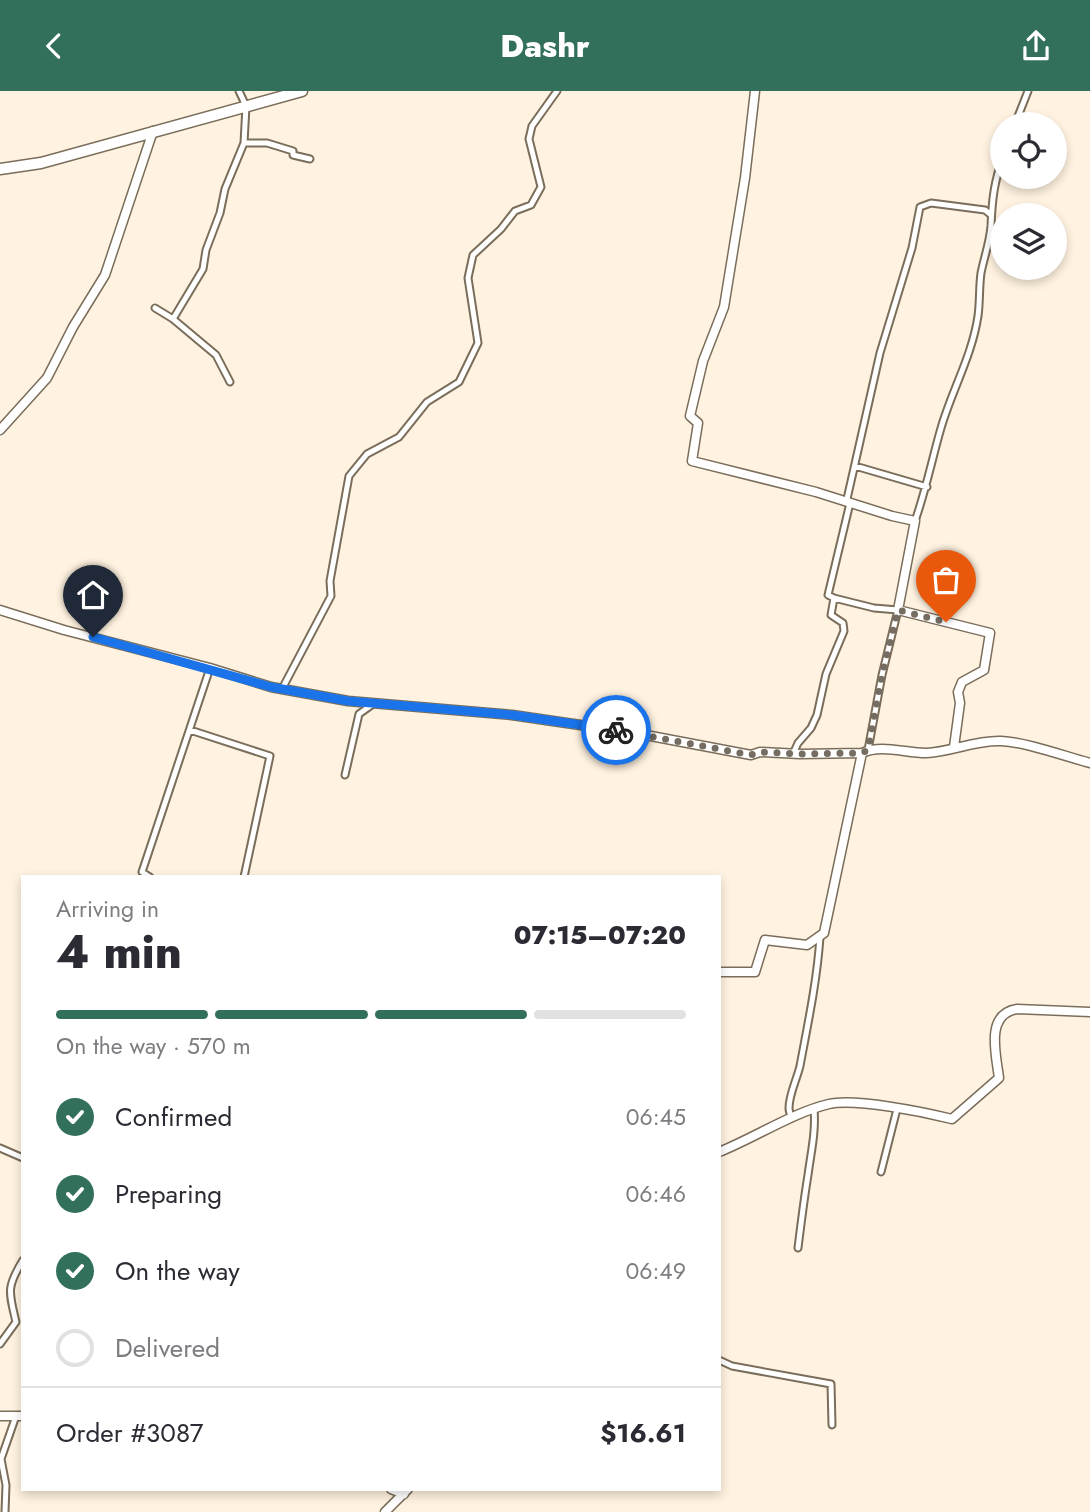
<!DOCTYPE html>
<meta charset="utf-8">
<style>
body{margin:0;font-family:Jost,sans-serif;background:#f7f7f7;color:#2b2b33;height:100vh;display:flex;flex-direction:column;font-size:26px;white-space:nowrap}
*{box-sizing:border-box;margin:0}
p{font-size:23px;color:#7c7c81}
.icon{flex:none;width:38px;height:38px;fill:none;stroke:currentColor;stroke-width:2;stroke-linecap:round;stroke-linejoin:round}
.map{position:relative;flex:1;overflow:hidden}
.drawer{position:absolute;left:21px;top:784px;width:700px;height:616px;display:flex;flex-direction:column;background:#fff;border-radius:0px;box-shadow:0 4px 10px #0003}
.drawer>*{flex:none}
.tools{position:absolute;left:990px;top:21px;display:grid;gap:14px}
.tools a{display:grid;place-items:center;width:77px;height:77px;border-radius:50%;background:#fff;box-shadow:0 4px 10px #0003;font-size:35px}
.pin{position:absolute;display:grid;place-items:center;width:60px;height:60px;color:#fff;margin:-72px -30px;border-radius:50% 50% 50% 0;rotate:-45deg;box-shadow:0 0 7px #0007}
.pin .icon{rotate:45deg}
.courier{position:absolute;display:grid;place-items:center;width:70px;height:70px;margin:-35px;border:5px solid #1a73e8;border-radius:50%;background:#fff;color:#222;box-shadow:0 2px 9px #0007}
.headline em{font-style:normal;font-weight:800}
.headline div{display:flex;flex-direction:column-reverse}
.headline{display:flex;align-items:center;justify-content:space-between;height:119px;padding:0 35px}
h1{font-size:46px;font-weight:800;line-height:52px}
.bar{display:grid;grid-template-columns:repeat(4,1fr);gap:10px 7px;align-content:center;height:84px;padding:0 35px}
.bar i{height:9px;border-radius:5px;background:#e1e1e2}
.bar .selected{background:#32705c}
.bar p{grid-column:span 4}
.line{display:flex;align-items:center;gap:18px;padding:0 35px;border-top:2px solid #e1e1e2}
.line div{flex:1}
ol{padding:0 35px;list-style:none}
li{display:flex;align-items:center;gap:21px;height:77px}
li p{margin-inline-start:auto}
li .icon{padding:7px;border-radius:50%;background:#32705c;color:#fff;stroke-width:4}
li:last-child{color:#7c7c81}
li i{width:38px;height:38px;border:4px solid #e1e1e2;border-radius:50%}
header{display:flex;justify-content:space-between;align-items:center;height:91px;padding:0 35px;background:#32705c;color:#fff;font-size:32px;font-weight:800}
.map>svg:first-child{display:block}
.lines{fill:none;stroke-linecap:round;stroke-linejoin:round}
.street-casing{stroke:#7a6d59;stroke-width:9}
.secondary-casing{stroke:#7a6d59;stroke-width:11}
.highway-casing{stroke:#7a6d59;stroke-width:13}
.street{stroke:#fff;stroke-width:5}
.secondary{stroke:#fff;stroke-width:8}
.highway{stroke:#fff;stroke-width:10}
.done{stroke:#766d62;stroke-width:7;stroke-dasharray:0 12.6}
.route{stroke:#1a73e8;stroke-width:9}
</style>
<header><svg class="icon" aria-label="back" viewBox="0 0 24 24"><path d="M15 5l-7 7 7 7"/></svg>Dashr<svg class="icon" aria-label="share" viewBox="0 0 24 24"><path d="M12 15V3M7 8l5-5 5 5M5 13v7h14v-7"/></svg></header>
<div class="map">
<svg width="1090" height="1421" viewBox="0 0 1090 1421">
<rect width="100%" height="100%" fill="#fff2e0"/>
<g class="lines">
<g class="street-casing">
<path id="street" d="M1015 33 1028 0
M244 52H267L293 60V64L310 68
M155 217 173 228 216 264 230 291
M173 228 203 178 206 159 220 122 225 98 244 52 246 15 239 0
M855 375 927 396
M915 430C926 399 932 368 941 337 952 299 972 265 978 225 980 211 979 196 981 182 984 167 990 150 991 135 992 110 994 90 1003 67
M834 507 874 517 898 519 882 584 868 659
M282 598 331 505 330 490 349 385 367 363 399 346 427 311 459 291 478 252 468 187 473 164 501 138 515 120 531 114 541 96 529 48 532 35 557 0
M190 639 270 665 244 786
M793 663 798 652 811 637 817 624 826 583 844 540 843 532 831 524 834 507 828 504 850 412 847 408 880 262 912 157 920 116 931 112 985 119 990 123
M345 684 359 623 373 613
M150 786 142 781 210 577
M792 1027C790 1023 789 1021 789 1017 789 1003 797 988 800 975 808 932 817 890 820 846
M0 1057 23 1067
M881 1081 897 1018
M798 1157C801 1133 804 1108 808 1084 811 1061 816 1041 814 1018
M0 1253 16 1231C9 1201 6 1197 23 1169
M719 1269 732 1275 831 1293 832 1334
M5 1421 6 1394 1 1368 16 1325"/>
</g>
<g class="secondary-casing">
<path id="secondary" d="M755 0 745 87 724 216 703 270 690 325 698 332 692 370 816 401 892 425 915 430 898 519 990 542 984 579 962 591 958 601 960 612 954 656
M0 339 47 287 73 236 105 184 153 40
M0 519 64 539 210 577 271 596 348 610 512 624 635 642 751 664 760 661 800 663 862 662C881 653 905 662 926 662 951 661 975 649 1001 650 1026 651 1064 665 1090 672
M719 881H755L765 849 807 854 824 842 862 662
M719 1061C754 1047 794 1021 829 1013 855 1007 924 1021 952 1028L999 987C996 963 985 923 1017 918L1090 921
M0 1325H23
M391 1398 404 1403
M385 1421 408 1398"/>
</g>
<g class="highway-casing">
<path id="highway" d="M0 78 41 72 302 0"/>
</g>
<use href="#street" class="street"/>
<use href="#secondary" class="secondary"/>
<use href="#highway" class="highway"/>
</g>
<g class="lines">
<path class="done" d="M616 639 751 664 760 661 800 663 862 662 868 659 882 584 898 519 946 531"/>
<path class="route" d="M93 546 271 596 348 610 512 624 616 639"/>
</g>
</svg>
<div class="tools">
<a><svg class="icon" aria-label="locate" viewBox="0 0 24 24"><circle cx="12" cy="12" r="6"/><path d="M12 2v4M12 18v4M2 12h4M18 12h4"/></svg></a>
<a><svg class="icon" aria-label="layers" viewBox="0 0 24 24"><path d="M12 4l9 5-9 5-9-5zM3 14l9 5 9-5"/></svg></a>
</div>
<div class="pin" style="left:946px;top:531px;background:#ea580c"><svg class="icon" aria-label="bag" viewBox="0 0 24 24"><path d="M5 8h14l-1 12H6zM9 8a3 3 0 0 1 6 0"/></svg></div>
<div class="pin" style="left:93px;top:546px;background:#1f2937"><svg class="icon" aria-label="home" viewBox="0 0 24 24"><path d="M3 11l9-7 9 7M6 9v11h12V9"/></svg></div>
<div class="courier" style="left:616px;top:639px"><svg class="icon" aria-label="bike" viewBox="0 0 24 24"><circle cx="6" cy="16" r="4"/><circle cx="18" cy="16" r="4"/><path d="M6 16l4-8h5l3 8M10 8l3 8H6M13 5h3"/></svg></div>
<section class="drawer">
<div class="headline"><div><h1>4 min</h1><p>Arriving in</p></div><em>07:15–07:20</em></div>
<div class="bar"><i class="selected"></i><i class="selected"></i><i class="selected"></i><i></i><p>On the way · 570 m</p></div>
<ol>
<li><svg class="icon" aria-label="check" viewBox="0 0 24 24"><path d="M5 12l5 5 9-10"/></svg>Confirmed<p>06:45</p></li>
<li><svg class="icon" aria-label="check" viewBox="0 0 24 24"><path d="M5 12l5 5 9-10"/></svg>Preparing<p>06:46</p></li>
<li><svg class="icon" aria-label="check" viewBox="0 0 24 24"><path d="M5 12l5 5 9-10"/></svg>On the way<p>06:49</p></li>
<li><i></i>Delivered</li>
</ol>
<div class="line" style="height:91px"><div>Order #3087</div><b>$16.61</b></div>
</section>
</div>
